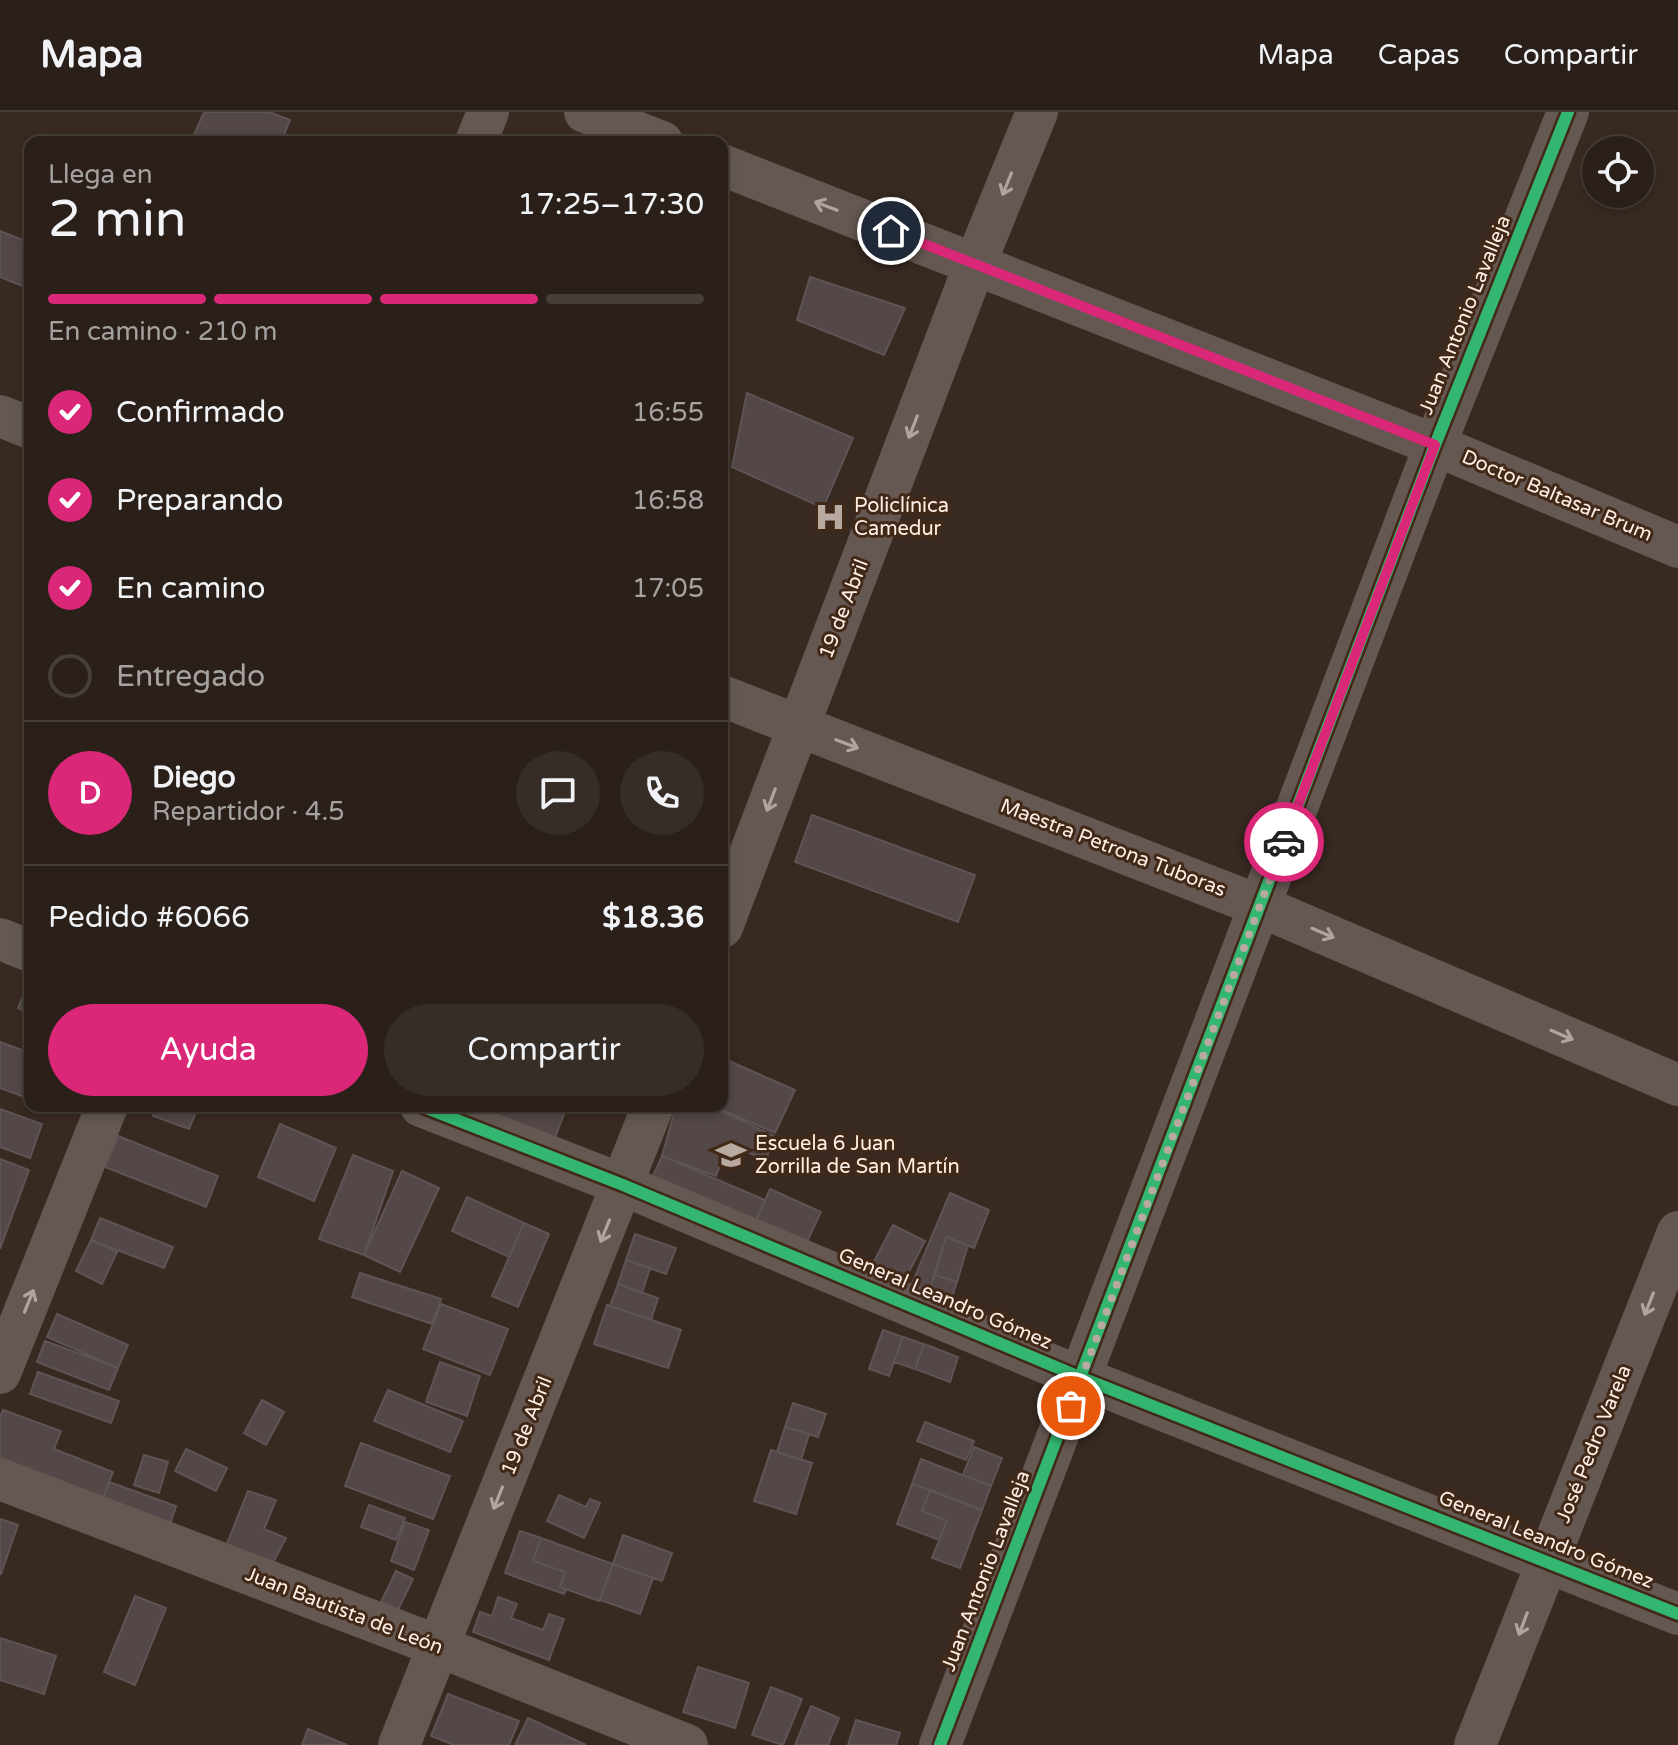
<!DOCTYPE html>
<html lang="es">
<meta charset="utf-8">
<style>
body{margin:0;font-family:"Varela Round",sans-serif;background:#362d26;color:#f1f3f6;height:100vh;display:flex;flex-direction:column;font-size:30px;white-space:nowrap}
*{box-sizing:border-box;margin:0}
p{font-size:26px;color:#a5a3a2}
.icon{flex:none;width:44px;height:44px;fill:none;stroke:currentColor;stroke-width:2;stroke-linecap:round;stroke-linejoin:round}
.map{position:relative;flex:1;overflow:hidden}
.drawer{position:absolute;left:24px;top:24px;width:704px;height:976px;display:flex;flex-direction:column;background:#2a2019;border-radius:16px;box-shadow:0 4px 12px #0003,0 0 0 2px #463e38}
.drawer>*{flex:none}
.tools{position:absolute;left:1582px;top:24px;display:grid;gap:16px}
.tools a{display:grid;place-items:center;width:72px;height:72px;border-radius:50%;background:#2a2019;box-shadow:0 4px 12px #0003,0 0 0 2px #463e38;font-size:40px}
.pin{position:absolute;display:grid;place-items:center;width:68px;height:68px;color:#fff;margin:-34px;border:4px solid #fff;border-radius:50%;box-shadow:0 2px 8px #0007}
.courier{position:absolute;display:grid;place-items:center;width:80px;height:80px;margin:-40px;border:6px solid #db2777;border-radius:50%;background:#fff;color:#222;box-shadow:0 2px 10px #0007}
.headline em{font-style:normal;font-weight:600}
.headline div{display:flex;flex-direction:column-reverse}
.headline{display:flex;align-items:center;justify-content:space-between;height:136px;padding:0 24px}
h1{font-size:52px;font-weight:600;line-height:60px}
.bar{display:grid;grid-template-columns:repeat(4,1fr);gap:12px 8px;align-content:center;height:96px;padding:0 24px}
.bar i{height:10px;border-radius:6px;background:#463e38}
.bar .current{background:#db2777}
.bar p{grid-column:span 4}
.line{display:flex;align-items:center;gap:20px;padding:0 24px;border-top:2px solid #463e38}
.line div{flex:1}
.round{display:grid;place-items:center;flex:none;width:84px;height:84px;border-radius:42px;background:#362d26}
ol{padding:0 24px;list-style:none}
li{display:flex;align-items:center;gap:24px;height:88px}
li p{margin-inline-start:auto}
li .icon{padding:8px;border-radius:50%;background:#db2777;color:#fff;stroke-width:4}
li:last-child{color:#a5a3a2}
li i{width:44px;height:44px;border:4px solid #463e38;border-radius:50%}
.cta{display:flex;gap:16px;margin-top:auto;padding:16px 24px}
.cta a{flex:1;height:92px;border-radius:48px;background:#db2777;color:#fff;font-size:32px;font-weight:600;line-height:92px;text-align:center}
.cta a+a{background:#362d26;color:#f1f3f6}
header{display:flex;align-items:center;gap:48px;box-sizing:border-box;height:112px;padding:0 40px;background:#2a2019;border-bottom:2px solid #463e38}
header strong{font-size:38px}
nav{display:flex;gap:44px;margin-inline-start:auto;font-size:28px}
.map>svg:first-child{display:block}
.building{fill:#534747;stroke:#5f5455;stroke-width:2}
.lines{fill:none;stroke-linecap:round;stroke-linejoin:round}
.minor{stroke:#655853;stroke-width:42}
.cycleway-casing{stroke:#422817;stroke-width:17}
.cycleway{stroke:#33b770;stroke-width:12}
.oneway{stroke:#b1a49c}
.done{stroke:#b8aaa1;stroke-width:8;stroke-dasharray:0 14.4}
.route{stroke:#db2777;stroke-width:10}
.labels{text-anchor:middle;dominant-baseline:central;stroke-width:6;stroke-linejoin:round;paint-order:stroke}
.street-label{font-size:20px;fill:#fdefe6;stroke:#422817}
.poi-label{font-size:20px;fill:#fdefe6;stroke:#422817;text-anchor:start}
</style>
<header>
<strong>Mapa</strong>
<nav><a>Mapa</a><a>Capas</a><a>Compartir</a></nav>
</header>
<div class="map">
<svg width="1678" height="1633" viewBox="0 0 1678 1633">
<rect width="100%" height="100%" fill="#382a21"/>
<path class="building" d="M204 0H269L290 8 281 30H191Z
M0 119 30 131V177L0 165Z
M810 165 905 196 884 243 797 208Z
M747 281 853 326 823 396 732 355Z
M812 703 975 763 958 810 795 750Z
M28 873H30V901L18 896Z
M0 930 30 941V987L0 976Z
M722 946 795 978 775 1021 713 994H722Z
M157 994H186L197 998 189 1017 153 1004Z
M482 994H567L553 1031 478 1002Z
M676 994H711L774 1024 766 1048 728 1032 716 1064 662 1044Z
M0 997 42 1012 30 1046 0 1035Z
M280 1012 336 1036 314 1089 258 1065Z
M118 1024 218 1064 206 1095 105 1055Z
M353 1043 393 1059 364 1143 319 1127Z
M662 1044 765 1088 750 1122 647 1077Z
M0 1047 29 1058 0 1137Z
M402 1059 439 1076 400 1160 364 1143Z
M770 1077 821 1100 800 1145 750 1122Z
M950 1081 989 1098 974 1136 946 1125 927 1186 908 1181Z
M467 1085 524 1111 509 1145 452 1119Z
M100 1106 173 1135 164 1156 91 1128Z
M524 1111 549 1122 518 1195 492 1184Z
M893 1113 925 1129 900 1177 868 1161Z
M635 1122 676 1136 666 1162 626 1148Z
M946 1125 968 1133 957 1170 935 1163Z
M91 1128 117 1140 102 1172 76 1159Z
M626 1148 650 1156 642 1181 618 1172Z
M360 1161 441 1187 432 1212 352 1185Z
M935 1163 957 1170 949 1193 927 1186Z
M618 1172 658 1186 651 1208 610 1194Z
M441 1192 508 1217 490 1263 423 1237Z
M607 1193 681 1218 668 1256 594 1232Z
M57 1202 128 1233 118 1256 47 1225Z
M883 1218 903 1225 889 1264 869 1257Z
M903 1225 924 1232 915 1257 894 1250Z
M45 1229 118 1256 109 1278 37 1250Z
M924 1232 958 1245 950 1270 915 1257Z
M440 1250 480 1264 467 1304 426 1290Z
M38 1260 119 1289 111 1311 30 1282Z
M388 1278 463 1309 450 1340 374 1309Z
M262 1288 284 1300 266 1333 244 1321Z
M793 1291 826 1302 818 1325 785 1315Z
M3 1298 61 1319 54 1337 113 1360 99 1396 0 1358V1305Z
M925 1310 974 1329 966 1348 917 1329Z
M785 1315 809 1322 801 1348 777 1340Z
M361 1331 450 1364 433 1407 345 1374Z
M974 1335 1002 1346 991 1374 963 1363Z
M186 1337 227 1356 216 1379 175 1359Z
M771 1338 812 1351 796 1402 754 1389Z
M144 1343 168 1350 159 1381 134 1373Z
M921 1347 991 1374 982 1398 912 1372Z
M109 1370 176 1394 168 1419 99 1396Z
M912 1372 930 1378 922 1399 947 1409 939 1428 897 1412Z
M930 1378 982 1398 960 1456 932 1446 947 1409 922 1399Z
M248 1379 276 1388 264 1417 286 1426 267 1462 222 1444Z
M559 1383 586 1395 590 1387 600 1391 584 1426 547 1409Z
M369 1393 405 1406 396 1428 361 1415Z
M0 1407 18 1413 1 1462H0Z
M405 1410 429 1418 414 1458 391 1449Z
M520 1419 541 1426 533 1449 565 1460 560 1475 566 1478 564 1482 505 1461Z
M623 1423 672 1441 662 1469 613 1452Z
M541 1426 613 1452 599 1489 560 1475 565 1460 533 1449Z
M613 1452 653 1466 640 1502 600 1488Z
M396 1459 413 1467 398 1498 381 1490Z
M135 1484 166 1496 135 1573 104 1560Z
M498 1485 517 1492 511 1506 543 1518 549 1502 564 1507 549 1548 473 1520 480 1500 492 1504Z
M0 1526 56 1544 44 1582 0 1568Z
M698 1555 749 1571 735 1616 683 1600Z
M771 1575 802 1587 783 1633 752 1623Z
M448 1582 519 1609 509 1633H454L431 1624Z
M811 1594 839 1606 828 1633H795Z
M528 1606 586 1633H515Z
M856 1608 900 1621 896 1633H848Z
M308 1617 347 1633H302Z"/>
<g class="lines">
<path class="minor" d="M585 0 662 30
M476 30 488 0
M722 53 1435 333 1678 435
M0 304 30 316
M722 584 1260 794 1678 973
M722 815 975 152 1037 0
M0 827 30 839
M421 994 623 1073 1082 1266 1678 1502
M0 1261 107 994
M0 1367 438 1534 687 1633
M399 1633 653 994
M940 1633 1435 333 1568 0
M1475 1633 1678 1120"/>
<g class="cycleway-casing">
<path id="cycleway" d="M421 994 623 1073 1082 1266 1678 1502
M940 1633 1435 333 1568 0"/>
</g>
<use href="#cycleway" class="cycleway"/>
</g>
<defs><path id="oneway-shaft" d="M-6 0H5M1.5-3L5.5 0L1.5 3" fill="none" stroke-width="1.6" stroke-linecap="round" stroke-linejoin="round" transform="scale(2)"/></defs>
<g class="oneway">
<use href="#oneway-shaft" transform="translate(1007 72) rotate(112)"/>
<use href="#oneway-shaft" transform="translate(826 94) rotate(-159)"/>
<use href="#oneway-shaft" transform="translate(913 315) rotate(111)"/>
<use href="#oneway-shaft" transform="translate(847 632) rotate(21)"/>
<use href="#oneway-shaft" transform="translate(771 688) rotate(111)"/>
<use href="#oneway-shaft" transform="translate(1323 821) rotate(23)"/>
<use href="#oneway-shaft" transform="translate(1562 923) rotate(23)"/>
<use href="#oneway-shaft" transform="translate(605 1119) rotate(112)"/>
<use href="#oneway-shaft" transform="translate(29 1189) rotate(-68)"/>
<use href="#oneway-shaft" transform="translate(1649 1192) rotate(112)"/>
<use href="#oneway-shaft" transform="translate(498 1386) rotate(112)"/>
<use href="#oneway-shaft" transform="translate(1523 1512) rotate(111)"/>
</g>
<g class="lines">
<path class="done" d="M1071 1294 1284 730"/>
<path class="route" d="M891 119 1435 333 1284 730"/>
</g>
<defs>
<g id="hospital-bare" transform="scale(2.4)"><path d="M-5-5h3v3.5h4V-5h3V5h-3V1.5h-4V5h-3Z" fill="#b8aaa1" stroke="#422817" stroke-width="2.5" paint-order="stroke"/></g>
<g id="school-bare" transform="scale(2.4)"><path d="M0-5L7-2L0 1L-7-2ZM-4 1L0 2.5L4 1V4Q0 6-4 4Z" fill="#b8aaa1" stroke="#422817" stroke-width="2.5" paint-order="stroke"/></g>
</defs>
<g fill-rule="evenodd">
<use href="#hospital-bare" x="830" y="405"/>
<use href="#school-bare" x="731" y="1043"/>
</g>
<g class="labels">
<g class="street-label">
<text transform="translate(1465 203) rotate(-68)">Juan Antonio Lavalleja</text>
<text transform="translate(1557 384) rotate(23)">Doctor Baltasar Brum</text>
<text transform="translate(844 497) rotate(-69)">19 de Abril</text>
<text transform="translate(1113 736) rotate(21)">Maestra Petrona Tuboras</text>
<text transform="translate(945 1187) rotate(23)">General Leandro Gómez</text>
<text transform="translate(527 1314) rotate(-68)">19 de Abril</text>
<text transform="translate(1594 1332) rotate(-68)">José Pedro Varela</text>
<text transform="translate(1546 1428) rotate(22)">General Leandro Gómez</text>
<text transform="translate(986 1459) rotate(-69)">Juan Antonio Lavalleja</text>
<text transform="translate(344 1499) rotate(21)">Juan Bautista de León</text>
</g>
<g class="poi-label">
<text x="854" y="394">Policlínica<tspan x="854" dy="23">Camedur</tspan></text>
<text x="755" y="1032">Escuela 6 Juan<tspan x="755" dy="23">Zorrilla de San Martín</tspan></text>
</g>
</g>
</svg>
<div class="tools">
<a><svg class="icon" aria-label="locate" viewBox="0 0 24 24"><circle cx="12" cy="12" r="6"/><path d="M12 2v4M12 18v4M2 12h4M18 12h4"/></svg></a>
</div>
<div class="pin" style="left:1071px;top:1294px;background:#ea580c"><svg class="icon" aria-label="bag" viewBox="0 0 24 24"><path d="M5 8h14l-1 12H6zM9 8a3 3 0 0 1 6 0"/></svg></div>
<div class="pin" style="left:891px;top:119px;background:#1f2937"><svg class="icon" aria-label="home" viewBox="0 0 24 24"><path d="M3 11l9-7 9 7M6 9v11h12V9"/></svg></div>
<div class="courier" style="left:1284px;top:730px"><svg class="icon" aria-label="car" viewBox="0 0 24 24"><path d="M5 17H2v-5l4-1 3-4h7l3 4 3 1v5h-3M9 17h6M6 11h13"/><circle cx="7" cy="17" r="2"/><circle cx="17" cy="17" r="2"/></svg></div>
<section class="drawer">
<div class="headline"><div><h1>2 min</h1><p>Llega en</p></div><em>17:25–17:30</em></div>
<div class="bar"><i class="current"></i><i class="current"></i><i class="current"></i><i></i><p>En camino · 210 m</p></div>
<ol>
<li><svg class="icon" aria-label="check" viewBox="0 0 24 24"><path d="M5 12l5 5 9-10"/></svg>Confirmado<p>16:55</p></li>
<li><svg class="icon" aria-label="check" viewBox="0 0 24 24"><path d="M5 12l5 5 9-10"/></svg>Preparando<p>16:58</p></li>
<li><svg class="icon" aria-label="check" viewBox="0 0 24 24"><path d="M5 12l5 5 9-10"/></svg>En camino<p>17:05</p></li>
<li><i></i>Entregado</li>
</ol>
<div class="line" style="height:144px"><b class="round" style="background:#db2777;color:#fff">D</b><div><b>Diego</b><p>Repartidor · 4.5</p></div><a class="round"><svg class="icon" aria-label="chat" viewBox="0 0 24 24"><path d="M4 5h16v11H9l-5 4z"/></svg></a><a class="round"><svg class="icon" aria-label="phone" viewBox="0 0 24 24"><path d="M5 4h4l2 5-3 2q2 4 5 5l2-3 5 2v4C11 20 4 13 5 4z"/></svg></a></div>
<div class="line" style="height:104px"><div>Pedido #6066</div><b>$18.36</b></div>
<div class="cta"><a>Ayuda</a><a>Compartir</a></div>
</section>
</div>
